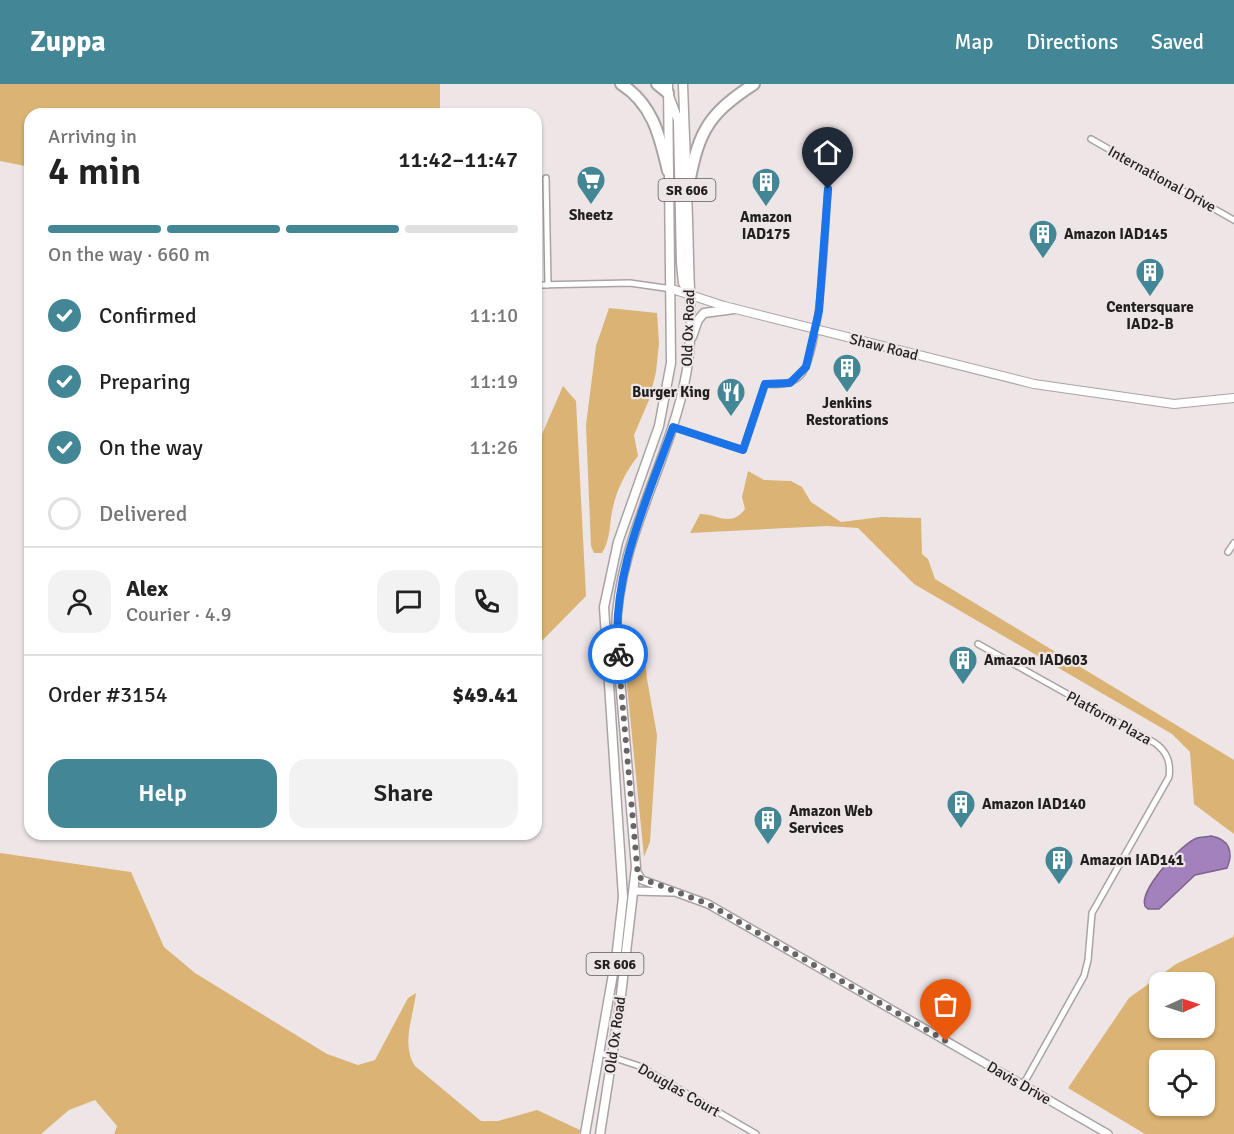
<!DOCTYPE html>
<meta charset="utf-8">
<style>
body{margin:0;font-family:Signika,sans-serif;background:#f2f2f2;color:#222;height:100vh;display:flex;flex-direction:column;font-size:22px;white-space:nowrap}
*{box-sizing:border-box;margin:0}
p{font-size:20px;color:#767676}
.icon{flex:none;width:33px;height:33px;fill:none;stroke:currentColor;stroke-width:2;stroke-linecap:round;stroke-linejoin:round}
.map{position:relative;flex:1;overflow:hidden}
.side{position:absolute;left:24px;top:24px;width:518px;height:732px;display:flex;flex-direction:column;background:#fff;border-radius:18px;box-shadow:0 2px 4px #0004}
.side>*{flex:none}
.needle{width:39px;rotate:87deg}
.tools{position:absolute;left:1149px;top:888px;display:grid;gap:12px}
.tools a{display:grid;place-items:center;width:66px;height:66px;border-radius:12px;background:#fff;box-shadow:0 2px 4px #0004;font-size:30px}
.pin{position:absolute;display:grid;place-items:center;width:51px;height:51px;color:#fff;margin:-62px -26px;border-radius:50% 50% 50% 0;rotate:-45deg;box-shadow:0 0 6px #0007}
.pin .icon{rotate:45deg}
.courier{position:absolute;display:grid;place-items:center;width:60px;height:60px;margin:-30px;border:4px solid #1a73e8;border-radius:50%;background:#fff;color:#222;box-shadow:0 2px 8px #0007}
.summary em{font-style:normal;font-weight:600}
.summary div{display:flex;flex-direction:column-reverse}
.summary{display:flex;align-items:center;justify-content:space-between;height:102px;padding:0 24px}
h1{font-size:39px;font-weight:600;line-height:45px}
.bar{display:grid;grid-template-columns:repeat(4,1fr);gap:9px 6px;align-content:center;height:72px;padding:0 24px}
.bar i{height:8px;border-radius:4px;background:#e0e0e0}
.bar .on{background:#438796}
.bar p{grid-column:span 4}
.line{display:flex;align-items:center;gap:15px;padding:0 24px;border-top:2px solid #e0e0e0}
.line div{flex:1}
.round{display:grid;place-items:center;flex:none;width:63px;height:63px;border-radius:18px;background:#f2f2f2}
ol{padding:0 24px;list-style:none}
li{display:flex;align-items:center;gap:18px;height:66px}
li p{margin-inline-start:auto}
li .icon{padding:6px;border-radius:50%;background:#438796;color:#fff;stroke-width:4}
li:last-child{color:#767676}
li i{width:33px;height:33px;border:3px solid #e0e0e0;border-radius:50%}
.primary-button{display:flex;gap:12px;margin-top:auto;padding:12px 24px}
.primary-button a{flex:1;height:69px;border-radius:18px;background:#438796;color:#fff;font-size:24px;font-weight:600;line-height:69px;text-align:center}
.primary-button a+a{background:#f2f2f2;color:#222}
header{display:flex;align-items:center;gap:36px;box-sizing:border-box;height:84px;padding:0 30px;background:#438796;color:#fff}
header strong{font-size:28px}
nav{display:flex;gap:33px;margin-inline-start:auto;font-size:21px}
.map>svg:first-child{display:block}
.forest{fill:#dbb374;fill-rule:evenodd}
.water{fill:#a381bd;stroke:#7c648e;stroke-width:1.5}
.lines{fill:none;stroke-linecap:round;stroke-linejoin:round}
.minor-casing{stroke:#aba3a3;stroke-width:8}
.tertiary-casing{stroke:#aba3a3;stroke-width:10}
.secondary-casing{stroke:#aba3a3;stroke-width:10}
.primary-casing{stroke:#aba3a3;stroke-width:11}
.motorway-casing{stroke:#aba3a3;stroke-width:14}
.minor{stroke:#fff;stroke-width:5}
.tertiary{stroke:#fff;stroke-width:7}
.secondary{stroke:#fff;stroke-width:8}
.primary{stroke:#fff;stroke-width:8}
.motorway{stroke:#fff;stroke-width:10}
.done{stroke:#696465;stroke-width:6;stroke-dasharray:0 10.8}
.route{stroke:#1a73e8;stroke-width:8}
.labels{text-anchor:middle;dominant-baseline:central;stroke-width:4.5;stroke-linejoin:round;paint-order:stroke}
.shield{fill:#eee5e6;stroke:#5f5a5b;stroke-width:1.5}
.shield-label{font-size:14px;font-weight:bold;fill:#221f1f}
.street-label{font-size:15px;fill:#221f1f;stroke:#eee5e6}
.poi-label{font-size:15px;font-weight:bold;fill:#221f1f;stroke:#eee5e6;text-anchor:start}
</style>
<header>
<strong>Zuppa</strong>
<nav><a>Map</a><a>Directions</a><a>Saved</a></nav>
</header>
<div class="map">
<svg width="1234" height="1050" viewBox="0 0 1234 1050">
<rect width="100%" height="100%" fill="#eee5e6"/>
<path class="forest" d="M0 0H440V30H30V83L0 77Z
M609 224 657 229 659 259 656 288 649 316 634 351 638 372C626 387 617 405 613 423 609 439 611 455 602 469H594L591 462 586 341 596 262Z
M563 302 576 317 586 512 536 563V364Z
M748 387 764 396 791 397 802 403 811 418 841 438 881 433 921 434 922 470 928 475 935 495 1234 676V750L1194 720 1190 668 1172 650 914 500 858 444 827 442 690 449 700 430C718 430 731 444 745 425L742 413Z
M643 553 647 595 657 651 650 758 644 773 624 571Z
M0 769 131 788 164 863 195 889 327 970 358 981 375 976 408 914 416 909C413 934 401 960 415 982L481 1037H498L537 1026 580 1046 579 1050H114L117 1042 95 1016 69 1026 41 1050H0Z
M1234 849V1050H1145L1068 1004 1129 914 1176 880 1233 853ZM1160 898H1204V944H1160ZM1160 976H1204V1022H1160Z"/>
<path class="water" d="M1211 752C1229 755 1234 768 1227 784L1195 791 1159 825H1148L1145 822C1139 806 1181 760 1197 754 1201 753 1207 753 1211 752Z"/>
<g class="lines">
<g class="minor-casing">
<path id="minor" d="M1091 55 1234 136
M546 94 548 201
M536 201 630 199 672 205
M673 343 743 366 765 300C779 301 790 301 800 292 822 270 825 140 828 105
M1228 468 1234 459
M978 560 1155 659C1167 668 1171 678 1169 693L1092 829 1088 876 1084 892 1023 1001
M600 969 639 982 756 1050"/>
</g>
<g class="tertiary-casing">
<path id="tertiary" d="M636 787 642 796 708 820 1108 1050
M634 807 673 808"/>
</g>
<g class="secondary-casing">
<path id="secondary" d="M672 205 724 222 1034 300 1174 320 1234 314"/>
</g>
<g class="primary-casing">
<path id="primary" d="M669 12 678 36 681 179 683 199 688 209
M692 253 698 236 704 229 734 225
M585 1050 617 867 623 813 604 523 618 458 659 342 671 279 668 0
M600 1050 619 928 636 783 616 548C617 458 670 378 686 291 693 254 690 214 689 177 688 118 685 59 683 0"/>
</g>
<g class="motorway-casing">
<path id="motorway" d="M621 0C653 20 660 53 668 87
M657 0 668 9
M687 109C698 52 703 33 754 0"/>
</g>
<use href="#minor" class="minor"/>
<use href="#tertiary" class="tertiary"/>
<use href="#secondary" class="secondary"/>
<use href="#primary" class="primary"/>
<use href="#motorway" class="motorway"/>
</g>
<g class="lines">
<path class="done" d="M618 570 638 793 708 820 946 957"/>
<path class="route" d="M618 570C611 491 647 416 673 343L743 366 765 300 790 299 806 283 819 227 828 105"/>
</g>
<defs>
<g id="supermarket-pin" transform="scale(1.5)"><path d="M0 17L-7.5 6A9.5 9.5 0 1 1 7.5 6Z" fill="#438796" stroke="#eee5e6"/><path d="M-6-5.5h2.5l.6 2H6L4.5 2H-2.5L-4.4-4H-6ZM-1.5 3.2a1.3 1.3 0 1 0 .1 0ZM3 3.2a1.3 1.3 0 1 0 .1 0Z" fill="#fff"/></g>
<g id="building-pin" transform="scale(1.5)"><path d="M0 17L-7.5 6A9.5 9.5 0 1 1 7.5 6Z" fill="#438796" stroke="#eee5e6"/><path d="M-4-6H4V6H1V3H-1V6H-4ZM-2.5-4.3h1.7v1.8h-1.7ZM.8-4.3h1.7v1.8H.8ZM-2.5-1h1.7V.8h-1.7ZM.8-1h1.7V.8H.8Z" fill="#fff"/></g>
<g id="restaurant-pin" transform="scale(1.5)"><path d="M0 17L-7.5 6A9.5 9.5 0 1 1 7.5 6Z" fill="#438796" stroke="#eee5e6"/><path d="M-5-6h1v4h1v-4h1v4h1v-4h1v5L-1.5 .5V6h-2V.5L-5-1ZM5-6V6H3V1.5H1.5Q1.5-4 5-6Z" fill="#fff"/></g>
</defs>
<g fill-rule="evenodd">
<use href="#supermarket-pin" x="591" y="96"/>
<use href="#building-pin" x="766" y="98"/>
<use href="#building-pin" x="1043" y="150"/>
<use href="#building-pin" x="1150" y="188"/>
<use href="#building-pin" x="847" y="284"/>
<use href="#restaurant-pin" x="731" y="308"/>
<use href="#building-pin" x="963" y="576"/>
<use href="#building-pin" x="961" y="720"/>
<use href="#building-pin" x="768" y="736"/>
<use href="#building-pin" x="1059" y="776"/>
</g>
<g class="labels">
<g class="shield">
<rect x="658.5" y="95" width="57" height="22" rx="4.5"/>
<rect x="586.5" y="869" width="57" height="22" rx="4.5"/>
</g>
<g class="shield-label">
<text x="687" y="106">SR 606</text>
<text x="615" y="880">SR 606</text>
</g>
<g class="street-label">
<text transform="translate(1162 95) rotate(29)">International Drive</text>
<text transform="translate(688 244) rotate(-88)">Old Ox Road</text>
<text transform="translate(884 263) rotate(14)">Shaw Road</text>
<text transform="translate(1109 634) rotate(29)">Platform Plaza</text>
<text transform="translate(615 951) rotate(-82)">Old Ox Road</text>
<text transform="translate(1019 999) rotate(30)">Davis Drive</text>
<text transform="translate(679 1006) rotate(30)">Douglas Court</text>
</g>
<g class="poi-label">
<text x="591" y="131" text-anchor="middle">Sheetz</text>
<text x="766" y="133" text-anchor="middle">Amazon<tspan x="766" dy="17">IAD175</tspan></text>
<text x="1064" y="150">Amazon IAD145</text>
<text x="1150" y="223" text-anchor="middle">Centersquare<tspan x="1150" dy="17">IAD2-B</tspan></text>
<text x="710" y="308" text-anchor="end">Burger King</text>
<text x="847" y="319" text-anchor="middle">Jenkins<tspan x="847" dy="17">Restorations</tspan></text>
<text x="984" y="576">Amazon IAD603</text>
<text x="982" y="720">Amazon IAD140</text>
<text x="789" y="727">Amazon Web<tspan x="789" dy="17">Services</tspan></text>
<text x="1080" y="776">Amazon IAD141</text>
</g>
</g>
</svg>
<div class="tools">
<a><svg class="needle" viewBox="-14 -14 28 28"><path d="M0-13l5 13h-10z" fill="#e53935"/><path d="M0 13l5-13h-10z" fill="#767676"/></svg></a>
<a><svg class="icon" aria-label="locate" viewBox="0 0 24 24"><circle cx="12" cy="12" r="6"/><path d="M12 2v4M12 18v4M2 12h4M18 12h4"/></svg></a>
</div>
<div class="pin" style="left:946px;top:957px;background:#ea580c"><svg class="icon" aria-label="bag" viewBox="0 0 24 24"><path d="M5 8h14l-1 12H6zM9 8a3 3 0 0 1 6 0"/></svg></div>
<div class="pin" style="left:828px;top:105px;background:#1f2937"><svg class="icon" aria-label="home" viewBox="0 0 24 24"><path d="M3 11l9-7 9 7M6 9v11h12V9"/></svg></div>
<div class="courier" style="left:618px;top:570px"><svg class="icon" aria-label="bike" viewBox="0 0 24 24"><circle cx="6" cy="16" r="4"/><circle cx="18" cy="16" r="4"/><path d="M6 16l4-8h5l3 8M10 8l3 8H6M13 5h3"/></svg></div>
<section class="side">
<div class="summary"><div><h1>4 min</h1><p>Arriving in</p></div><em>11:42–11:47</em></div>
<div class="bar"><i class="on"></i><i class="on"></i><i class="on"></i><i></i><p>On the way · 660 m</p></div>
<ol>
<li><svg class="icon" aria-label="check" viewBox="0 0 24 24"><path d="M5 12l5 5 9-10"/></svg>Confirmed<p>11:10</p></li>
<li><svg class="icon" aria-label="check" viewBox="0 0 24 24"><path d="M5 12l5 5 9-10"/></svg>Preparing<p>11:19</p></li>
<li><svg class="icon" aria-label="check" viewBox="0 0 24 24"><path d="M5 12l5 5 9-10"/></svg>On the way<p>11:26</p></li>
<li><i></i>Delivered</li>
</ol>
<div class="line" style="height:108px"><a class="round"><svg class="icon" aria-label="person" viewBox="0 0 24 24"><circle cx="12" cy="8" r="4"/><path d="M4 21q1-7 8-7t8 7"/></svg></a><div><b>Alex</b><p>Courier · 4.9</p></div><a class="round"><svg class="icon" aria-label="chat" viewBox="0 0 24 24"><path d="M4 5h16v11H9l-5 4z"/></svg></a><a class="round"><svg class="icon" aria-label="phone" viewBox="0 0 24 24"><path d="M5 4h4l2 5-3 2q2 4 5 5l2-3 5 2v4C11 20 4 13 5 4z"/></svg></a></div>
<div class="line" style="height:78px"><div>Order #3154</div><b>$49.41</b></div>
<div class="primary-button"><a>Help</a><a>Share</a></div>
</section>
</div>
